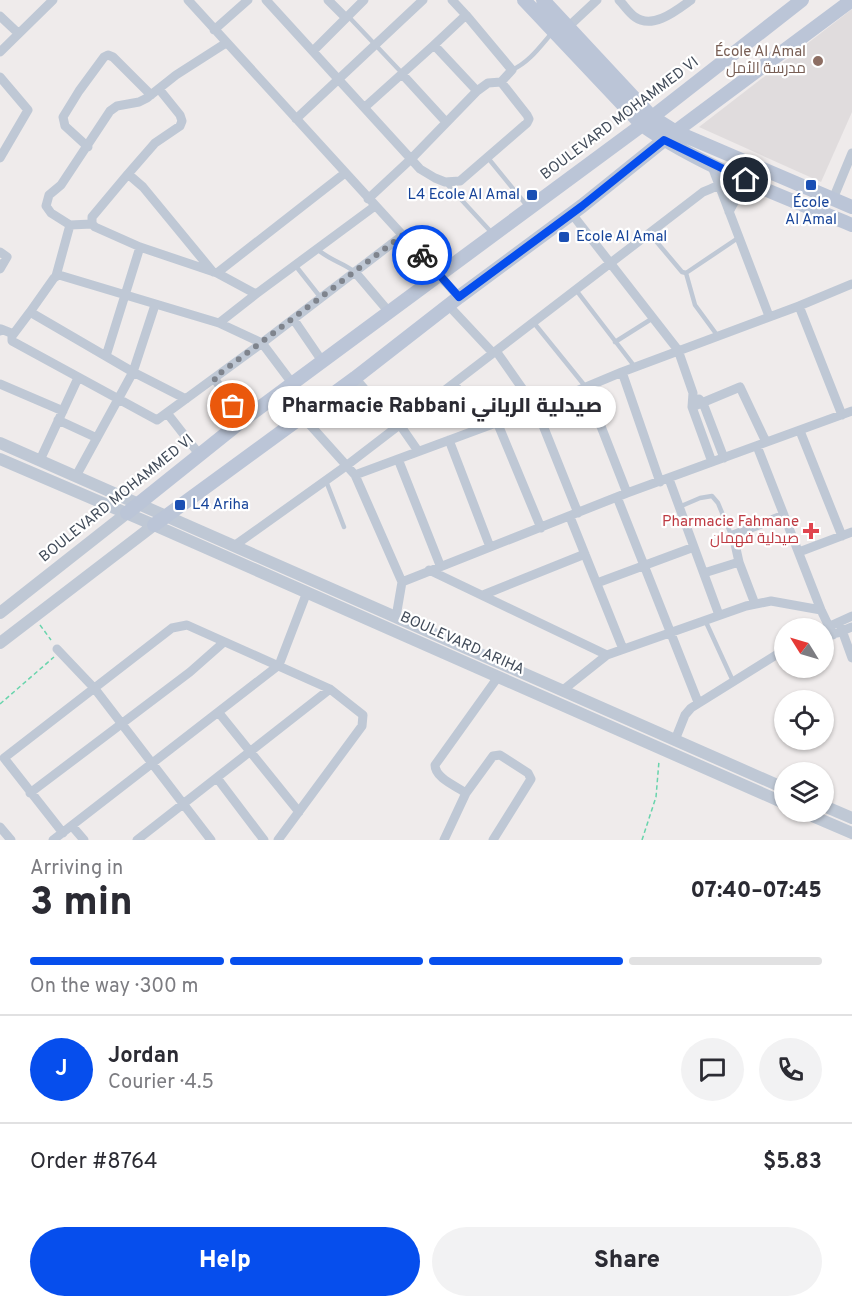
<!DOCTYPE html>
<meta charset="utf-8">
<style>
body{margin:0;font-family:Overpass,Cairo,sans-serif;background:#f2f2f3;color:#2b2b33;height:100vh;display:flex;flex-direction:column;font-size:22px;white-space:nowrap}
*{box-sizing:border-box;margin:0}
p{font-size:20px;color:#7c7c81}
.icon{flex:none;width:33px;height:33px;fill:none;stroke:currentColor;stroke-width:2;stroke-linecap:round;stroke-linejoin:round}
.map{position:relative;height:840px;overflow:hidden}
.details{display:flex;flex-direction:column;background:#fff;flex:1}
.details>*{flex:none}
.needle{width:39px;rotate:307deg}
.controls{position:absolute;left:774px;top:618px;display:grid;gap:12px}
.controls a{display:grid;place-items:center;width:60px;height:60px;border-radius:50%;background:#fff;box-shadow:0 2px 4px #0004;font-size:30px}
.pin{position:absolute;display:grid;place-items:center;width:51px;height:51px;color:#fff;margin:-26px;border:3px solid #fff;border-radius:50%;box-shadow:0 2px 6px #0007}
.courier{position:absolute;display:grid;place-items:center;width:60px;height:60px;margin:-30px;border:4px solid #064eed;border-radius:50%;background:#fff;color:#222;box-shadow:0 2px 8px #0007}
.bubble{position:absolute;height:42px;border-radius:21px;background:#fff;box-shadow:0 2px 4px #0004;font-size:20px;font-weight:800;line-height:42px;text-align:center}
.summary em{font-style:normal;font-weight:800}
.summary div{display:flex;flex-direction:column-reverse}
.summary{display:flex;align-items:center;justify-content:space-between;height:102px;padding:0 30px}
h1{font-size:39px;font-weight:800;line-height:45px}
.bar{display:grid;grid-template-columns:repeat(4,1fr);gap:9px 6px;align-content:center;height:72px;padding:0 30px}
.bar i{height:8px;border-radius:4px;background:#e1e1e2}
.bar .current{background:#064eed}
.bar p{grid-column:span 4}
.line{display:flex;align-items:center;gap:15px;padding:0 30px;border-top:2px solid #e1e1e2}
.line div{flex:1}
.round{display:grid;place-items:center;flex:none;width:63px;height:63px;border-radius:32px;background:#f2f2f3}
.primary-button{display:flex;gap:12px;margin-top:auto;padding:12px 30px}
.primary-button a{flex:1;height:69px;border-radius:36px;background:#064eed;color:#fff;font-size:24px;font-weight:800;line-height:69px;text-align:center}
.primary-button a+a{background:#f2f2f3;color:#2b2b33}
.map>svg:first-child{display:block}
.education{fill:#e0dcdd}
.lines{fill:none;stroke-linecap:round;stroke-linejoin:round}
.path{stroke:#68d4ac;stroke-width:1.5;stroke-dasharray:4.5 3;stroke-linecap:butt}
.service{stroke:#bfc8d5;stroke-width:4.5}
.minor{stroke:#bfc8d5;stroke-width:9}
.tertiary{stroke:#bfc8d5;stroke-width:12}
.secondary{stroke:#bbc5d7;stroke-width:14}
.done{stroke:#7f848d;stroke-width:6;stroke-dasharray:0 10.8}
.route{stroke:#064eed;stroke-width:8}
.education-dot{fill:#8d6e63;stroke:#fff;stroke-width:2}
.transit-dot{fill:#1a4fb4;stroke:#fff;stroke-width:2}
.health-dot{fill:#e0444e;stroke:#fff;stroke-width:2}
.labels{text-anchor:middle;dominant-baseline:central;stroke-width:4.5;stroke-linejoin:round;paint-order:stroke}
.education-label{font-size:15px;fill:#785e54;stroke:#fff;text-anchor:end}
.street-label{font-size:15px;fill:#424c5a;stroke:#fff}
.transit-label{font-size:15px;fill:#164399;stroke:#fff;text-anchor:start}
.health-label{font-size:15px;fill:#be3a42;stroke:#fff;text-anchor:end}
</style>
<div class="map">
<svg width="852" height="840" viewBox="0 0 852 840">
<rect width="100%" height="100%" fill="#efebeb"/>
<path class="education" d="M852 9V112L821 182 699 127Z"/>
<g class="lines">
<path class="path" d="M40 625 51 640
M0 704 54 657
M642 840 656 797 659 761"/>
<path class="service" d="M348 16 402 73
M512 70C529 62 539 48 551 34
M488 158 528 207
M445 182 492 233
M650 234 682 272 686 273 738 238
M317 249C329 260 342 262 355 272
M295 265 321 298
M686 273 695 305 717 335
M576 290 635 367
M534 323 585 386
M615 342 653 318
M326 481 344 527
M679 507 700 498 712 496 718 503 732 537
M705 620 733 681"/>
<path class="minor" d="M188 0 459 297
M266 0 411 159 368 199
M328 0 346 18
M452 0 466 15
M619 0C624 5 629 13 635 17 653 30 677 10 691 0
M0 16 18 33
M568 27 597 0
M214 30 248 0
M434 45 466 15 512 70 501 82 488 83 477 91
M313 51 364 0
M0 52 53 0
M402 74 446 122
M0 77 28 110 0 158
M365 107 434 45 477 91 411 159 420 169 435 178 445 182 460 181 527 123 529 119 527 115 501 82
M296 119 423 0
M88 147 65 126 63 117 79 91 104 57 108 55 113 57 151 95
M711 164 769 316
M128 174 155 143 180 126 182 121 180 115 159 89
M833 199 852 153
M729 212 746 180
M572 214 678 350 693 393 692 407 712 462
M92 224 70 225 51 213 46 206 49 195 61 185 110 111 117 106 139 102 147 98 176 75 226 43
M0 252 7 257 0 269
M213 272 143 187 128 174 92 217V224L95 227 140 247 217 273 256 294
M355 272 389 312
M217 273 345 173
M56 276 70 225
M449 306 493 353
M799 306 842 415
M30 312 12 336V341L157 420 262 343 403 235
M294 320 322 361
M219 323 256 294 375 206
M0 331 1 329 11 333 12 336
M496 351 536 408 578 513
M106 356 140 247
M622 372 660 482
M214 378 243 420
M355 378 397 427
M0 384 63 411
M454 384 485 426
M586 388 627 493
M186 399 133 372 30 312 54 278 59 275 219 323 262 343 292 383
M699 399 703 403 724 458
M692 407 740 387 766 442
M167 413 199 454
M302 416 355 475 402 582
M58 420 97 438
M497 422 541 528
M400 425 418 451
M800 431 842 536
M449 440 490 547
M757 446 821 610 833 635
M398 459 440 565
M40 460 78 378
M355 475 536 408 622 372 799 306 852 284
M76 476 133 372 155 305
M669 479 719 615
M617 497 698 702
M570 517 623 649
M234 546 346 466 703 192C726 183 727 182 738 160
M799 552 852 532
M739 562 755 604
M429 570 607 655
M704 573 739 562 733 535 784 515
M597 583 694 547
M483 595 585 554
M396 617 402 582 627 493 852 411
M839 622 852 658
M837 633 852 627
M824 634 830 626 852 616
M57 649 95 689 211 840
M563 690 607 655 746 606 771 601 821 610
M219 713 299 812
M675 740 685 715 691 708 784 650
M217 778 264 840
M30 793 190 672 224 642
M466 793C456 786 435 778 435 765L498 677
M72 826 84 840
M0 827 11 840
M63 833 4 758 172 628 187 625 330 689 363 715 362 726 278 840
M53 840 279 665 307 592
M137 840 330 689
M444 840 466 793 493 756 500 755 528 773 531 779 493 840"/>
<path class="tertiary" d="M0 443 784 788
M0 459 154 525 784 803
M0 613 127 513
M0 643 154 525
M824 806 852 818
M803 812 852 833"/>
<path class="secondary" d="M524 0 642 125C702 167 784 197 852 225
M543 0 652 117 676 132 852 207
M127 513 243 420 642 125 802 0
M154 525 355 378 459 297 582 206 664 140 852 0"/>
</g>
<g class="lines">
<path class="done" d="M233 406 214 378 403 235 422 255"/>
<path class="route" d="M422 255 459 297 582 206 664 140 746 180"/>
</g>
<circle class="education-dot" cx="818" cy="61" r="6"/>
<g class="transit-dot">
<rect x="805" y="179" width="12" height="12" rx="3"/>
<rect x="526" y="189" width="12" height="12" rx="3"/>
<rect x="558" y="231" width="12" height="12" rx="3"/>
<rect x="174" y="499" width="12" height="12" rx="3"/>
</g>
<path class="health-dot" d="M808 522h6v6h6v6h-6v6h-6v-6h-6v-6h6z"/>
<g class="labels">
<g class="education-label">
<text x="806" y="52">École Al Amal<tspan x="806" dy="17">مدرسة الأمل</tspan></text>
</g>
<g class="street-label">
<text transform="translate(620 119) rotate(-37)">BOULEVARD MOHAMMED VI</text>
<text transform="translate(117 499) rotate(-39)">BOULEVARD MOHAMMED VI</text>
<text transform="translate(462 644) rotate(24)">BOULEVARD ARIHA</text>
</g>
<g class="transit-label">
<text x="520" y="195" text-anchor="end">L4 Ecole Al Amal</text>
<text x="811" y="203" text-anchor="middle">École<tspan x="811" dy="17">Al Amal</tspan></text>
<text x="576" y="237">Ecole Al Amal</text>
<text x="192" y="505">L4 Ariha</text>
</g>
<g class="health-label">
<text x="799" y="522">Pharmacie Fahmane<tspan x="799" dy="17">صيدلية فهمان</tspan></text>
</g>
</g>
</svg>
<div class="controls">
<a><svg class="needle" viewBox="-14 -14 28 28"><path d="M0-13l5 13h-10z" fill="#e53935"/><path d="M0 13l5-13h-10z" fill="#7c7c81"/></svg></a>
<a><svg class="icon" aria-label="locate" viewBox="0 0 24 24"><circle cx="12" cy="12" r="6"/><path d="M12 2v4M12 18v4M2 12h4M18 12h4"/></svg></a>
<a><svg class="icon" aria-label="layers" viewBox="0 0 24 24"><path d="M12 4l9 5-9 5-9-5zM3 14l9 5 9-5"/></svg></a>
</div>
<div class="pin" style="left:233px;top:406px;background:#ea580c"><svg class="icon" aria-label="bag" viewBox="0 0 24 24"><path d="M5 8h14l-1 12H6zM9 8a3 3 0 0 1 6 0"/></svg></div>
<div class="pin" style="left:746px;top:180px;background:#1f2937"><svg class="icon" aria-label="home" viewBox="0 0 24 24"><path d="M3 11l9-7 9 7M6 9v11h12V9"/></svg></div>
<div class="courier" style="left:422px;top:255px"><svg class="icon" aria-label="bike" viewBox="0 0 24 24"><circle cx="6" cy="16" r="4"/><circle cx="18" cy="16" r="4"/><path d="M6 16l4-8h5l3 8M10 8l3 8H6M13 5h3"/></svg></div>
<div class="bubble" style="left:268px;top:386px;width:348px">Pharmacie Rabbani صيدلية الرباني</div>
</div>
<section class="details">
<div class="summary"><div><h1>3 min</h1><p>Arriving in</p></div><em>07:40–07:45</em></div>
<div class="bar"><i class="current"></i><i class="current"></i><i class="current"></i><i></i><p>On the way · 300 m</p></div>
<div class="line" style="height:108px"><b class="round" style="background:#064eed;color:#fff">J</b><div><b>Jordan</b><p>Courier · 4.5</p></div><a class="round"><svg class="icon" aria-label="chat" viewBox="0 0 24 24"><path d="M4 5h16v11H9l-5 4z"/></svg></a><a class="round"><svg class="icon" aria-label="phone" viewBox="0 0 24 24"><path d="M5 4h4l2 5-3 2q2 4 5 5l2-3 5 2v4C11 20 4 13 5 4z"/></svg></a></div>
<div class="line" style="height:78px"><div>Order #8764</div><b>$5.83</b></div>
<div class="primary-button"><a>Help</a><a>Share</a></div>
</section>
